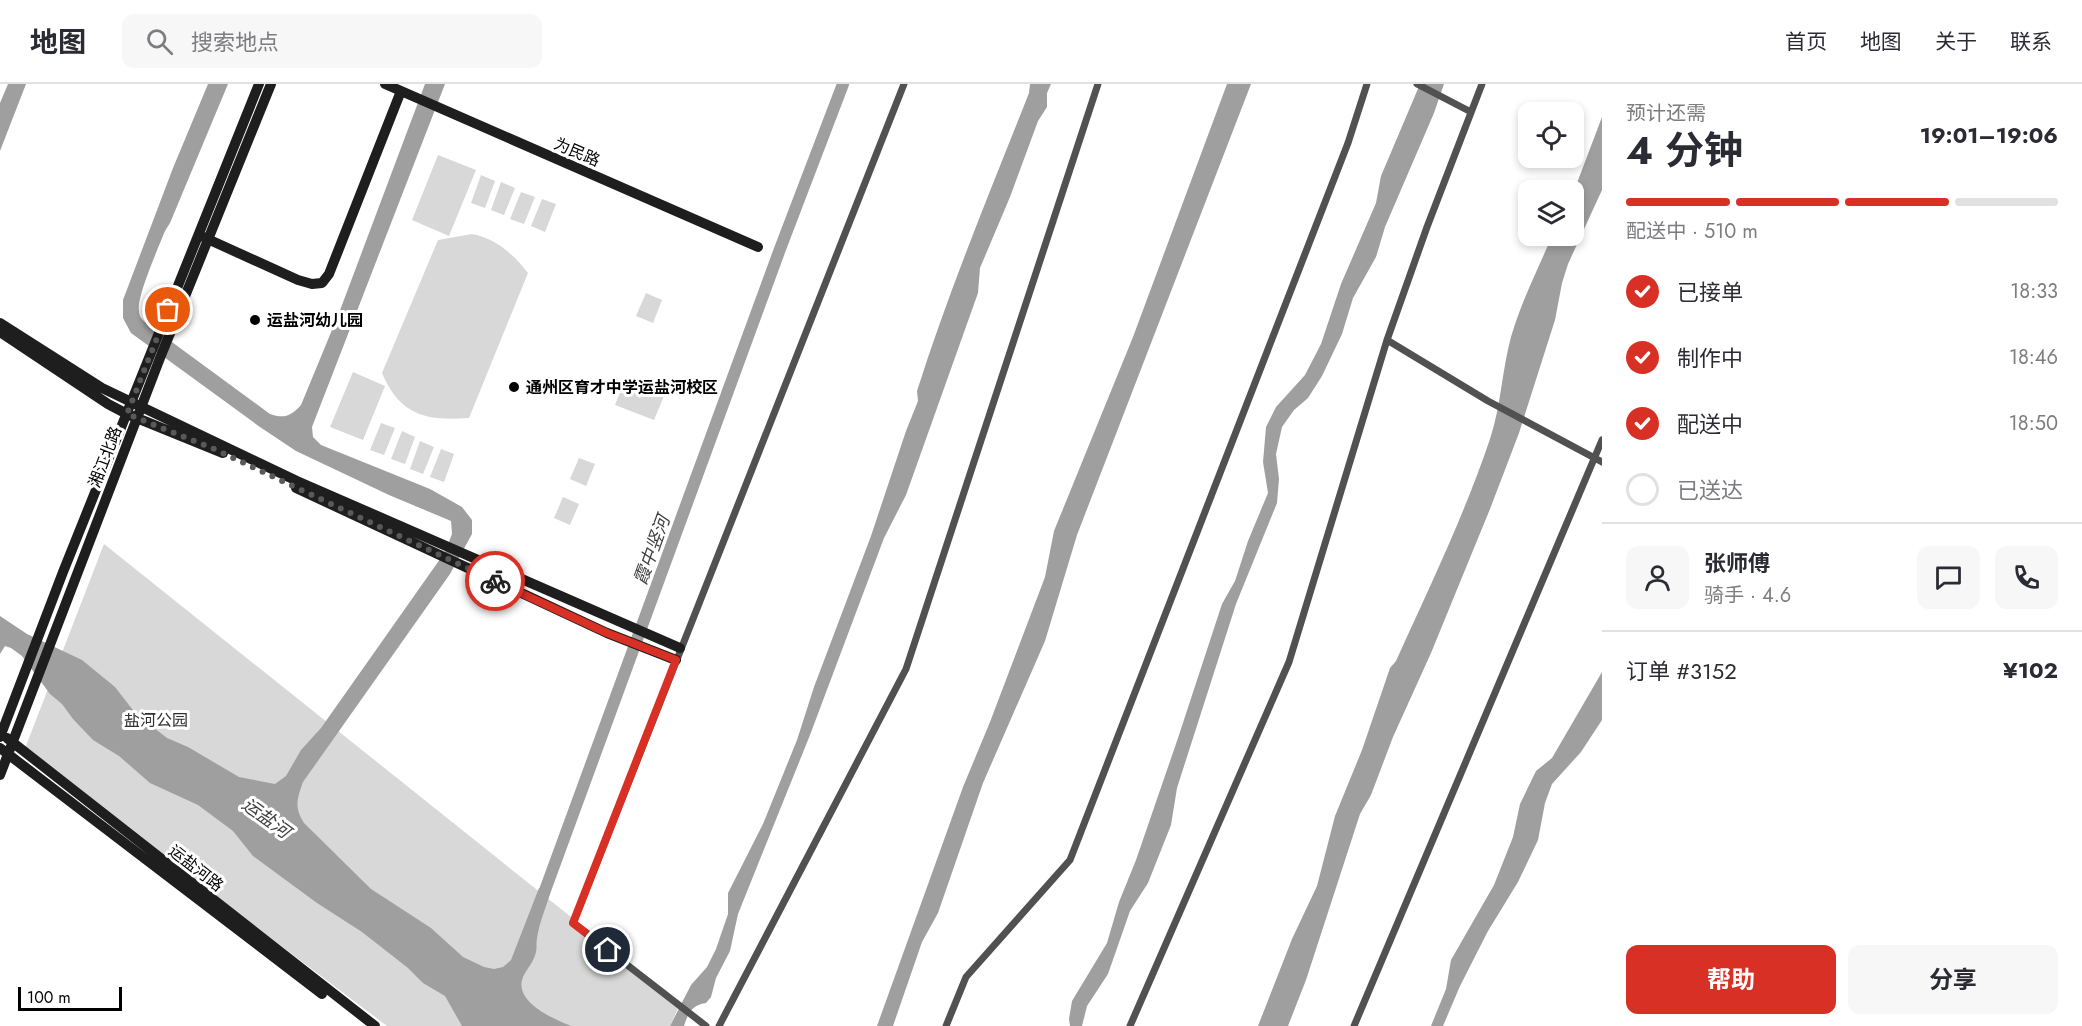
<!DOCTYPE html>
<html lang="zh">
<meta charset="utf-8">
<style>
body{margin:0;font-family:Jost,"Noto Sans SC",sans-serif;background:#f7f7f7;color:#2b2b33;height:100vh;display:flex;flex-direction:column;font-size:22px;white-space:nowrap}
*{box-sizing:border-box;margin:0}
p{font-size:20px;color:#7c7c81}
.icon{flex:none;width:33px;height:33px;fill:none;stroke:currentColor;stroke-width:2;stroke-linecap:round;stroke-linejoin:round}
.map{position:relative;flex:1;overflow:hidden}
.sheet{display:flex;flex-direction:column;background:#fff;width:480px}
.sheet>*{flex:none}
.buttons{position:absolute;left:1518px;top:18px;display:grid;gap:12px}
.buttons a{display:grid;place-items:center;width:66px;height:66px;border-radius:12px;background:#fff;box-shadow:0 3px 9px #0003;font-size:30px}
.scale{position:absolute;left:18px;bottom:15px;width:104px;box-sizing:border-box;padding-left:6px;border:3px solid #000;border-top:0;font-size:16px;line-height:21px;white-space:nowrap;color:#000;-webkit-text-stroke:4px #fff;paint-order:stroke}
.pin{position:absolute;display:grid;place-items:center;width:51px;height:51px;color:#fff;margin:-26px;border:3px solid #fff;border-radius:50%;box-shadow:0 2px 6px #0007}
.courier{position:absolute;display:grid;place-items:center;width:60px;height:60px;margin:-30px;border:4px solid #d93025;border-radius:50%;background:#fff;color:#222;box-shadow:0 2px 8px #0007}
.summary em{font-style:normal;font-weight:700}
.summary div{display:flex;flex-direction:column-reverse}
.summary{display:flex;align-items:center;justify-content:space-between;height:102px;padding:0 24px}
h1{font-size:39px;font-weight:700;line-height:45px}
.bar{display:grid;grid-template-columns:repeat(4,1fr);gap:9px 6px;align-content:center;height:72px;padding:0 24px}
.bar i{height:8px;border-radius:4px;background:#e1e1e2}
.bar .active{background:#d93025}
.bar p{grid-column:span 4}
.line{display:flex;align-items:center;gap:15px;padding:0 24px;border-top:2px solid #e1e1e2}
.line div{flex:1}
.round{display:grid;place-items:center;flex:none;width:63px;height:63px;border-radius:12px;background:#f7f7f7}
ol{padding:0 24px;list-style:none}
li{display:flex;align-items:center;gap:18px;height:66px}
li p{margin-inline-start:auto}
li .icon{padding:6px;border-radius:50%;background:#d93025;color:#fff;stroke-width:4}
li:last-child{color:#7c7c81}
li i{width:33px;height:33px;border:3px solid #e1e1e2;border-radius:50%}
.cta{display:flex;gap:12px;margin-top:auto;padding:12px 24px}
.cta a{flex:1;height:69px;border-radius:12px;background:#d93025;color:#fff;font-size:24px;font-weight:700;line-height:69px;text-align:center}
.cta a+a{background:#f7f7f7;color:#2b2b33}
header{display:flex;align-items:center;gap:36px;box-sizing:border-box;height:84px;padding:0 30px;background:#fff;border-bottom:2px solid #e1e1e2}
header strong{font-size:28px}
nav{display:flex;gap:33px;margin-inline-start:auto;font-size:21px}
.search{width:420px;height:54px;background:#f7f7f7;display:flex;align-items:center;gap:15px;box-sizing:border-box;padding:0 21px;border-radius:12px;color:#7c7c81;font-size:22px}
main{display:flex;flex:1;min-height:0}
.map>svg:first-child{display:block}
.green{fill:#d8d8d8}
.water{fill:#9f9f9f}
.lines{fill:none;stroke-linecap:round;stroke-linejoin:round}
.river{stroke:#9f9f9f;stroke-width:12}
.street{stroke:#515151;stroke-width:7}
.secondary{stroke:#1e1e1e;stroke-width:10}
.done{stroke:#595959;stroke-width:6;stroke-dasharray:0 10.8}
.route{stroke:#d93025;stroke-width:8}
.poi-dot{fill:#000;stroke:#fff;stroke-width:2}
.labels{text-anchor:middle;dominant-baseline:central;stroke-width:6;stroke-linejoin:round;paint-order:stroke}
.street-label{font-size:16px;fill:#000;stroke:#fff}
.poi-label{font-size:16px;font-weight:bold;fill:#000;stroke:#fff;text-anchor:start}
.park-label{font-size:16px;fill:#2f2f2f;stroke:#fff}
.water-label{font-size:18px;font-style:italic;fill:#404040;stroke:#fff}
</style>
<header>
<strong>地图</strong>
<div class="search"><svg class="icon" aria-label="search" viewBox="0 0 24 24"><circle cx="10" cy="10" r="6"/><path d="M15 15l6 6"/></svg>搜索地点</div>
<nav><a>首页</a><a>地图</a><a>关于</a><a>联系</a></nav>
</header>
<main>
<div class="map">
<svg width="1602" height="942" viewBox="0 0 1602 942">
<rect width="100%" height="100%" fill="#fff"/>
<path class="green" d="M438 71 476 86 449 152 412 136Z
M481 91 495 97 485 124 471 119Z
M501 98 515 104 504 131 491 126Z
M521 108 535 113 524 140 510 135Z
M542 115 556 120 545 148 531 142Z
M472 150C497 155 513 170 528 189L469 334C427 337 400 332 382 289L438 156Z
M646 209 662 216 653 239 636 232Z
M353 288 385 302 363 356 330 343Z
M625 296 664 312 654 336 615 321Z
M381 339 395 344 384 371 370 366Z
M402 347 415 353 405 380 391 375Z
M420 357 434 363 423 390 410 385Z
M441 365 454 370 444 398 430 393Z
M579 374 595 380 586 402 570 395Z
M563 413 579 420 570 441 554 434Z
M104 460 680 920 670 942H387L24 667Z"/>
<path class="water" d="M8 0H26L0 67V19Z
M208 0H228L170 139 165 147C159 162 136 214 139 227 139 232 142 236 146 239L270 330C284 335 291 332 301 321L339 229 425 0H445L312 343 313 353 321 361 430 405 462 423 472 436V450L450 490 303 698C297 715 294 723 304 739L371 805 431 844 463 873 484 883 494 885 503 883 511 876 539 804 550 809C546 824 539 839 537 854 536 859 537 864 536 868 534 878 527 884 523 893 513 918 554 935 571 942H462L445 912 423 899 408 884 362 848 317 819 253 772 233 747 198 721 150 699 119 672 93 656 73 635 62 620 50 610 22 572 11 564 5 562 0 570V532L27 550 82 576 115 603 136 630 167 654 188 663 239 693 275 700 286 692 301 666 321 644 445 468 452 450 451 437 389 411 296 367 260 343 131 249 123 234V216L173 84Z
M1030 0H1051L1047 9V23L1038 37 1010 113 980 184 978 209 906 411 884 454 810 651 738 830 730 867 716 894 711 913 706 919C692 921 688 929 684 942H670L691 901 707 883 716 865 728 830V809L763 740 797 656 814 603 871 452 906 347 918 317 917 307C949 206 990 108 1029 9Z
M1227 0H1251L1077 451 1045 557 983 699 938 829 922 858 893 942H877L963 703 990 638 1045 493 1054 447 1133 253Z
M1420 0H1444L1434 29 1385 143 1376 173 1353 214 1342 250 1322 292 1308 314 1294 326 1282 343 1276 370 1279 395 1277 419 1236 520 1177 704 1171 741 1148 799 1130 827 1108 890 1087 922 1082 942H1070L1069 935 1072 917 1107 859 1119 818 1136 776 1178 654 1222 520 1235 497 1248 457 1268 409 1263 378 1266 343 1276 323 1305 291 1321 260 1341 200 1376 119 1381 92Z
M1602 33V106L1568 180 1562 199 1555 236 1519 349 1490 425 1431 569 1393 653 1371 711 1360 730 1306 896 1288 942H1258L1292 855 1317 802 1335 732 1362 666 1390 584 1396 577C1429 504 1464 432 1490 355 1501 322 1502 286 1511 253 1521 218 1538 185 1552 152H1574V106H1572L1577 99Z
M1602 588V636L1581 668 1552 700 1545 719 1538 756 1518 798 1488 847 1460 902 1443 942H1431L1446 905 1451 876 1494 801 1513 753 1520 720 1536 687 1552 674Z"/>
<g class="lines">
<path class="river" d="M540 820 780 165 843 0"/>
<path class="street" d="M1417 0 1471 28
M1387 256 1488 317 1602 378
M706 942 573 839 904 0
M719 942 906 585 1098 0
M946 942 966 893 1070 776 1348 59 1367 0
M1130 942 1289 578 1387 256 1427 143 1482 0
M1354 942 1602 356"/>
<path class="secondary" d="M385 0 758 163
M201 152 298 196 312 200 322 199 329 190 401 7
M0 239 102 304 297 397 680 564
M0 248 108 320 127 330 223 369
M296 404 607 549 676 576
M0 653 63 488 259 0
M7 654 375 942
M0 664 322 910
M0 691 160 274 271 0"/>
</g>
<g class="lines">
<path class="done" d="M168 226 127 330 212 364 495 497"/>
<path class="route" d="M495 497 607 549 676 576 573 839 608 866"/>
</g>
<g class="poi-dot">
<circle cx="255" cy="236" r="6"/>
<circle cx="514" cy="303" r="6"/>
</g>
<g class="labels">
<g class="street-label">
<text transform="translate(577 68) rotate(23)">为民路</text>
<text transform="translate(105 373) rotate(-69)">湘江北路</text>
<text transform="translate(196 784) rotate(38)">运盐河路</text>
</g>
<g class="poi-label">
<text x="267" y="236">运盐河幼儿园</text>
<text x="526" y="303">通州区育才中学运盐河校区</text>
</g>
<g class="park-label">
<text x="156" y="636">盐河公园</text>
</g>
<g class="water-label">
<text transform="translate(652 466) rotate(-70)">霞中竖河</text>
<text transform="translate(266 734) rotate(36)">运盐河</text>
</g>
</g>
</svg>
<div class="buttons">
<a><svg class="icon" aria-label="locate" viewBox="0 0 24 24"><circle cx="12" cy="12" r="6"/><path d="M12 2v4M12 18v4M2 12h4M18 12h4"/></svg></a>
<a><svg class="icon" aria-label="layers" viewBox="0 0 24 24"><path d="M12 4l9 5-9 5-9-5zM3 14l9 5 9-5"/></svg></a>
</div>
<div class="scale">100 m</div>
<div class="pin" style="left:168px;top:226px;background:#ea580c"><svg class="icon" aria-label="bag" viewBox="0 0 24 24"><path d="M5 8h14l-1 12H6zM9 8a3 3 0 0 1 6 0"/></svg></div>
<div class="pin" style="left:608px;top:866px;background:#1f2937"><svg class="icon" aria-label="home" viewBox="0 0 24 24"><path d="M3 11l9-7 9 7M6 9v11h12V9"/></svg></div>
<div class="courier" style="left:495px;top:497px"><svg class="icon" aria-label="bike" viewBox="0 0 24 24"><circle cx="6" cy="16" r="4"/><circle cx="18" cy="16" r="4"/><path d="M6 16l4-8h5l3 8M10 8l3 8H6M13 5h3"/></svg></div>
</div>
<section class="sheet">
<div class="summary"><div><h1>4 分钟</h1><p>预计还需</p></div><em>19:01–19:06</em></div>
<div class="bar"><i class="active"></i><i class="active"></i><i class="active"></i><i></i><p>配送中 · 510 m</p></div>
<ol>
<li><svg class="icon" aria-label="check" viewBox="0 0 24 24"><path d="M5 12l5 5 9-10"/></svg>已接单<p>18:33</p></li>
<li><svg class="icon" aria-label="check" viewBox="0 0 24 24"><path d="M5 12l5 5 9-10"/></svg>制作中<p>18:46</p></li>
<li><svg class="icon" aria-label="check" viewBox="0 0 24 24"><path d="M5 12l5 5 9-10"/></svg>配送中<p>18:50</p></li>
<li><i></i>已送达</li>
</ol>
<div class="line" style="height:108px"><a class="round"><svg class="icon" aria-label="person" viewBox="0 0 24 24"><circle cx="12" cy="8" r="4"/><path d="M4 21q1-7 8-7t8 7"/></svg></a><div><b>张师傅</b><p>骑手 · 4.6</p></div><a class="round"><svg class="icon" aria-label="chat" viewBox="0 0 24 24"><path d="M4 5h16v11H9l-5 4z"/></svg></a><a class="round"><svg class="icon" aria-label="phone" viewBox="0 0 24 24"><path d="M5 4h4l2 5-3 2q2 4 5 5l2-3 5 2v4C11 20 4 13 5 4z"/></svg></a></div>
<div class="line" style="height:78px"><div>订单 #3152</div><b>¥102</b></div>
<div class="cta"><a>帮助</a><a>分享</a></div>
</section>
</main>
